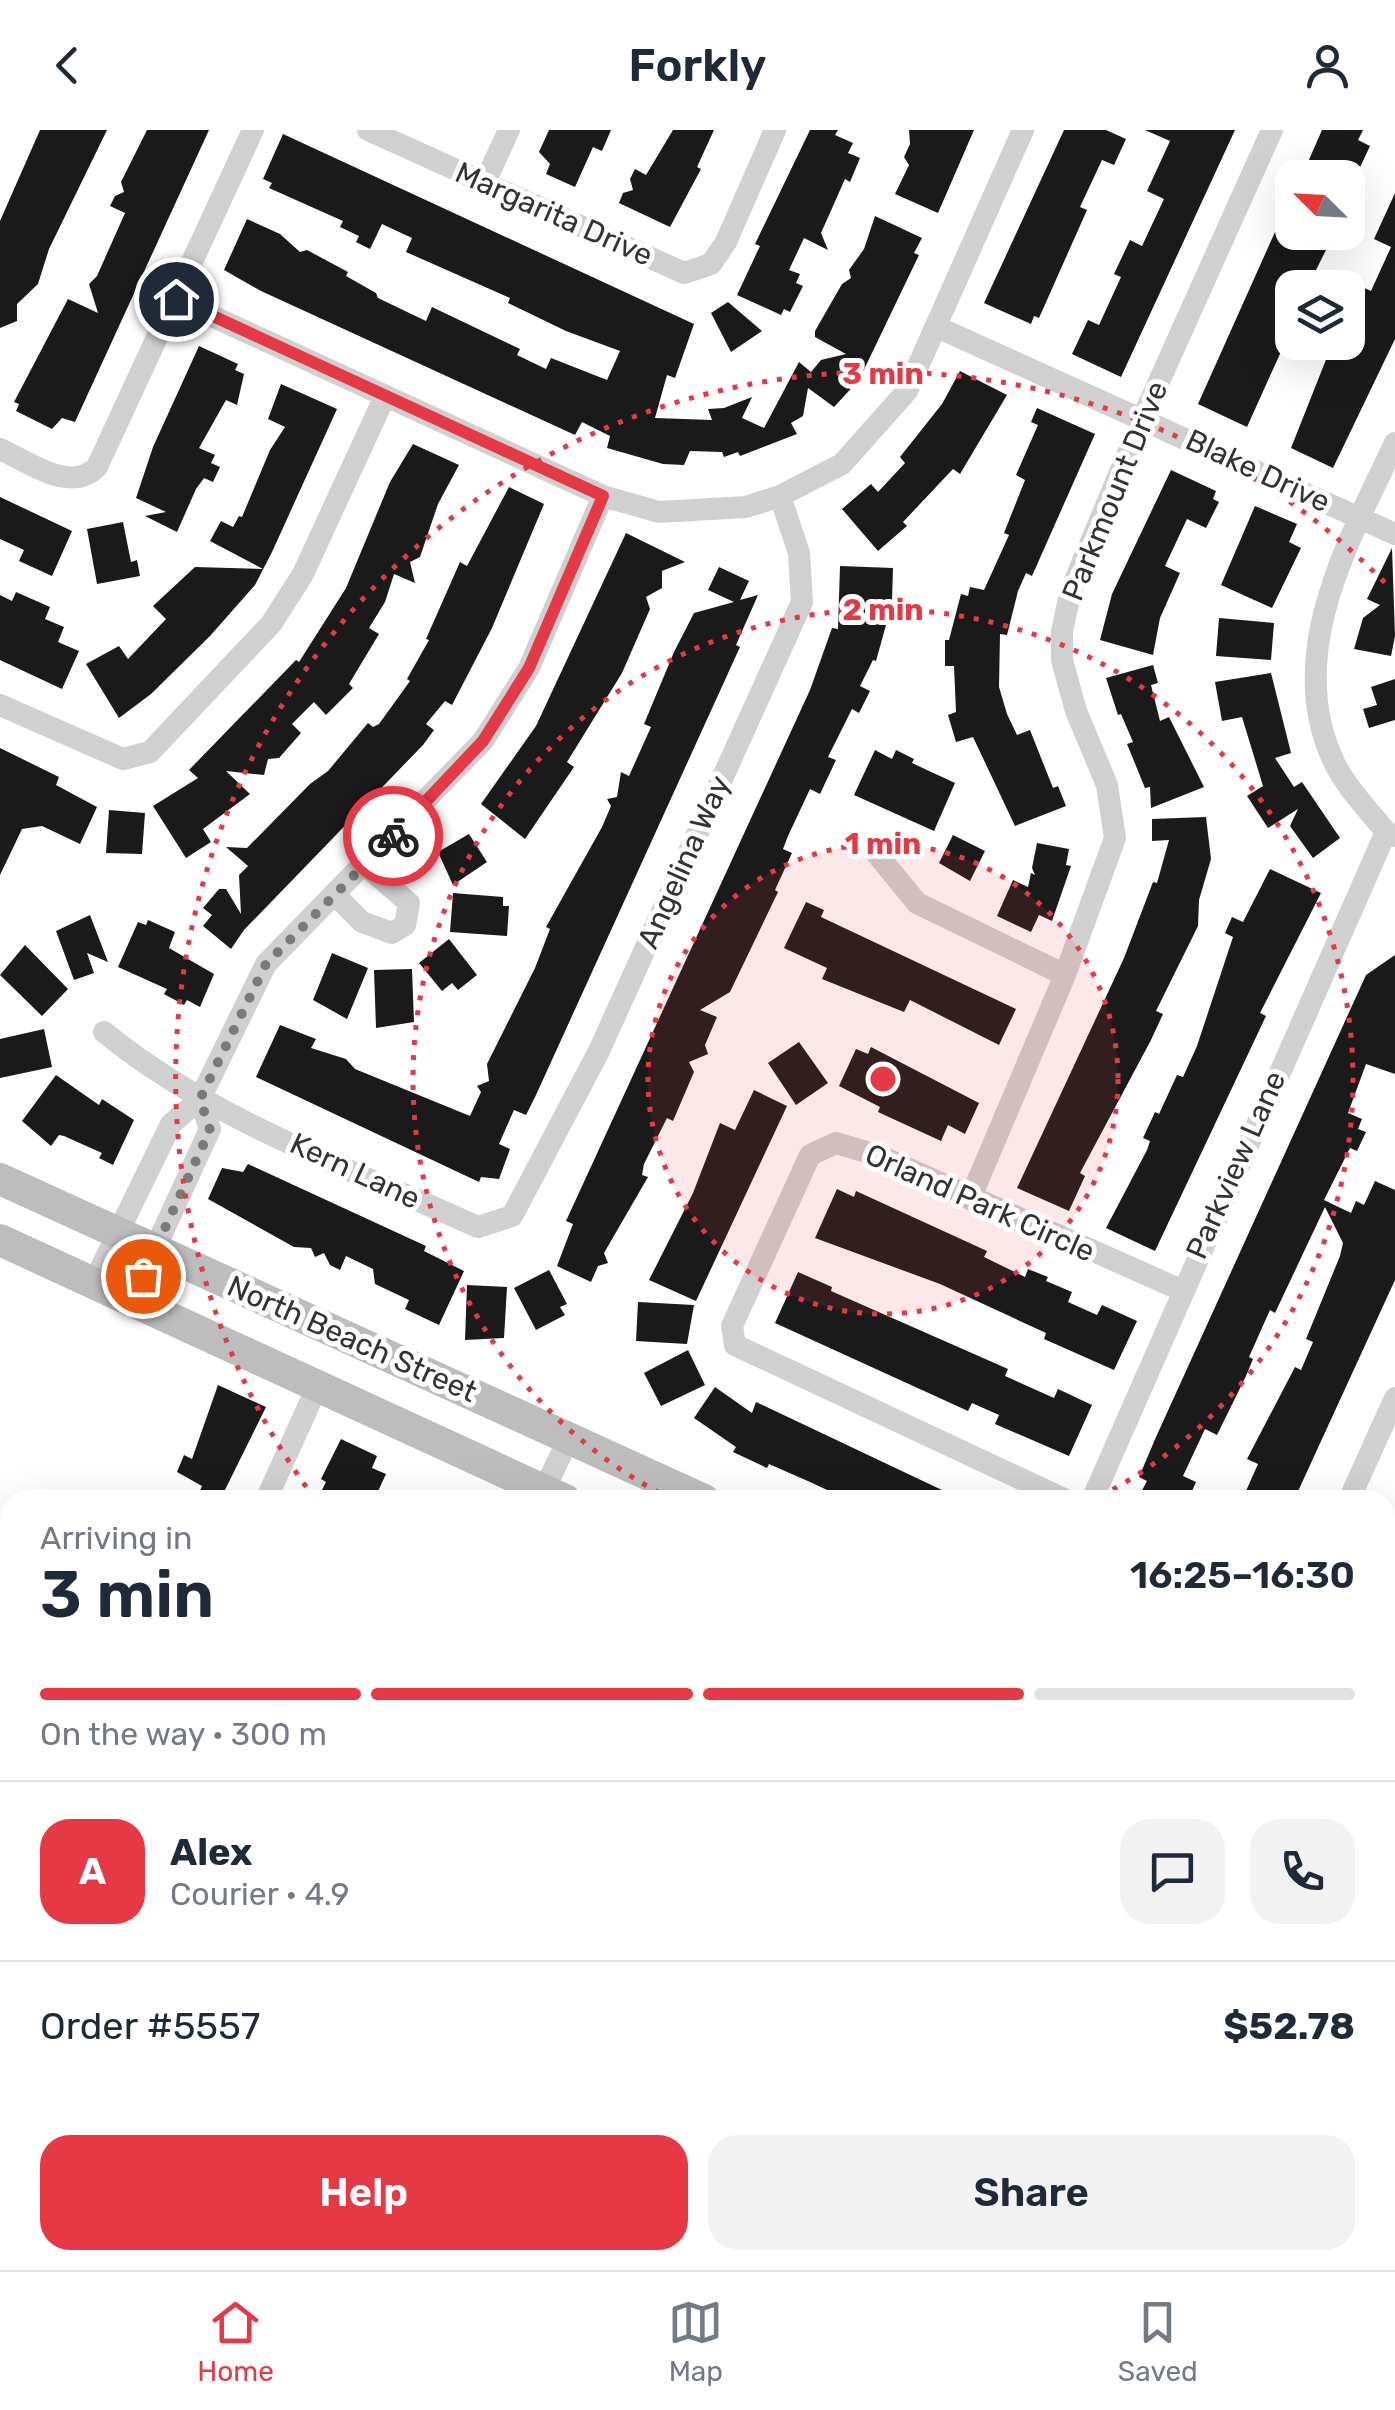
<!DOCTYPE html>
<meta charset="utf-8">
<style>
body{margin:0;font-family:Rubik,sans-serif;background:#f2f2f3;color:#1f2937;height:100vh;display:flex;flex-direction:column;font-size:38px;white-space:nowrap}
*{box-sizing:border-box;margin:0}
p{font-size:32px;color:#747a83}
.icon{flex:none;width:55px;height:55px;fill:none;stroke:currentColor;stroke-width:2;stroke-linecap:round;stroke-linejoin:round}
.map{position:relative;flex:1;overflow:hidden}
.details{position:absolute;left:0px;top:1360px;width:1395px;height:780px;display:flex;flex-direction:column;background:#fff;border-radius:30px 30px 0 0;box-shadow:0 10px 40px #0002}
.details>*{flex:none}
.needle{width:65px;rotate:294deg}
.buttons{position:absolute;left:1275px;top:30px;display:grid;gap:20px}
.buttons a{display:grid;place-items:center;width:90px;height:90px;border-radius:20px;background:#fff;box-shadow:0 10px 40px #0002;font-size:50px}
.pin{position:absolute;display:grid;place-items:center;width:85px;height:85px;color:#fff;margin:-42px;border:5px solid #fff;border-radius:50%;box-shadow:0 2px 10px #0007}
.courier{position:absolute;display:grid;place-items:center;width:100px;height:100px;margin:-50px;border:8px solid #e63946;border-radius:50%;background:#fff;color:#222;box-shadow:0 2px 12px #0007}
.overview em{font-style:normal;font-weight:600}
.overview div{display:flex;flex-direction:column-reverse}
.overview{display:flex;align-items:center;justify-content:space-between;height:170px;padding:0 40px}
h1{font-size:65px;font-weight:600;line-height:75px}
.bar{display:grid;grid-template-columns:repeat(4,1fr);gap:15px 10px;align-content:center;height:120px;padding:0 40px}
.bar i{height:12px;border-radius:8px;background:#e0e1e3}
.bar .current{background:#e63946}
.bar p{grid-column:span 4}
.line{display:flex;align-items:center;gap:25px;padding:0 40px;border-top:2px solid #e0e1e3}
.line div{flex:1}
.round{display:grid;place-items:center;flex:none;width:105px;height:105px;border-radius:30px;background:#f2f2f3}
.cta{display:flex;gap:20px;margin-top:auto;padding:20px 40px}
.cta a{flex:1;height:115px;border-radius:30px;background:#e63946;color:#fff;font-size:40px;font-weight:600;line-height:115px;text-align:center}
.cta a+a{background:#f2f2f3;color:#1f2937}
header{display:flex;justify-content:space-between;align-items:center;height:130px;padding:0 40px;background:#fff;font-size:45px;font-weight:600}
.tabs{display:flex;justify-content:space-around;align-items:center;height:140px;border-top:2px solid #e0e1e3;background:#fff;font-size:28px;color:#747a83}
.tabs a{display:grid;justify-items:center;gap:5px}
.tabs .current{color:#e63946}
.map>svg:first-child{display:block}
.green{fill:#e6ecdf}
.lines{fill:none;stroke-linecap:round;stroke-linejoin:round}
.stream{stroke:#cfe2ee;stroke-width:6}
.building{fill:#1a1a1a}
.service{stroke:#d0d0d0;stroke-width:11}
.minor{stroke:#d0d0d0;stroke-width:22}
.secondary{stroke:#bdbdbd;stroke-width:32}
.done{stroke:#7a7a7a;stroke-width:10;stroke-dasharray:0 18}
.route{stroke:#e63946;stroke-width:12}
.ring{fill:none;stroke:#e63946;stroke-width:5;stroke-dasharray:5 10}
.labels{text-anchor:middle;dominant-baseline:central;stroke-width:10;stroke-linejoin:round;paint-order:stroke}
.street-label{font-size:30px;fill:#333;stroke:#fff}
.centre{fill:#e63946;stroke:#fff;stroke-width:5}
.ring-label{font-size:30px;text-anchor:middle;font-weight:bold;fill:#e63946;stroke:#fff;stroke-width:10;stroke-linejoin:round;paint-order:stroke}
</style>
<header><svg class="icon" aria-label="back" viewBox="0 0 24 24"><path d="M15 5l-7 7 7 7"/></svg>Forkly<svg class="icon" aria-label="person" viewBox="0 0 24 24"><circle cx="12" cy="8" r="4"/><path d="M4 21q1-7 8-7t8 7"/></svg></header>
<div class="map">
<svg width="1395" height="2140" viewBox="0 0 1395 2140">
<rect width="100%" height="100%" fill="#fff"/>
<path class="green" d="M1385 1779 1395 1783V2140H8L25 2130H1385Z"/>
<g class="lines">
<path class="stream" d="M1385 1970 1395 1956
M99 2140V2130
M428 2140 444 2130
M1009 2140 1018 2130"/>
</g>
<path class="building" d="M40 0H107L49 119 38 154 17 174V191L0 198V91Z
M147 0H209L75 292 62 288 52 299 16 281 19 274 14 272 68 169 98 183 89 154 97 146 125 83 110 76 115 66 124 62 121 52Z
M549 0H611L602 21 593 17 575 57 546 44 550 34 539 22Z
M673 0H714L697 37 701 39 670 97 619 73 623 63 633 60 630 49 635 39 646 45Z
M810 0H838L835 5 853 13 848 23 860 28 850 52 845 49 821 103 828 120 804 108 789 140 800 144 796 153 803 156 790 182 784 179 781 185 737 165 760 116 755 114Z
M909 0H974L938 83 895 64 909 35 904 27 910 14Z
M1064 0H1106L1126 9 1114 35 1102 30 1080 77 1087 80 1039 188 1034 186 1031 194 984 173Z
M1145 0H1235L1121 247 1072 224 1088 190 1099 195 1121 147 1114 144 1130 110 1142 116 1164 69 1147 61 1170 11Z
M1322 0H1363L1358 10 1370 16 1355 48H1301Z
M283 4 694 194 675 248 667 245 655 288 712 290 708 279 724 278 752 267 742 288 764 298 799 232 811 242 821 230 846 224 815 207V201L842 154 851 148 849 140 864 119 875 86 922 108 914 123 919 125 859 250 834 277 808 258 803 286 791 293 797 304 740 326 738 322 724 327 722 322 690 321 684 335 663 334 607 318 610 306 582 292 575 305 261 161 224 140 247 89 280 104 300 122 307 120 348 142 346 146 376 163 378 168 426 191 432 177 520 219 517 225 546 239 551 228 607 250 620 221 566 201 508 173 510 168 406 122 412 108 382 94 370 119 356 112 359 106 340 97 343 91 269 58 272 53 263 49Z
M1395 63V209L1333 338 1291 318 1333 212H1348V191L1362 157 1371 161 1391 117 1374 109Z
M1292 64V102H1335L1307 158H1292V208L1288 217 1284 215 1247 297 1198 274Z
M728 172 762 201 731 222 711 183Z
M199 216 238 234 235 240 244 244 237 275 226 270 199 318 215 325 211 333 220 337 213 352 204 348 196 359 177 402 145 386 166 382 136 368 153 317Z
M960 241 1007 265 960 344 953 339 903 392 907 396 878 421 842 379 871 354 878 362 905 333 900 327 942 274Z
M281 254 337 279 272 422 255 455 210 506 151 564 119 588 86 534 119 516 128 529 166 489 153 476 195 437 263 439 210 411 221 391 233 397 239 386 242 387 270 320 285 297 268 289Z
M1037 278 1095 304 1032 446 1026 443 1018 461 1007 505 1000 504 999 557 1007 584 1017 605 1030 600 1053 658 1058 656 1066 676 1015 696 973 607 956 612 948 585 956 582 954 536H945V510H949L961 464 968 466 970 457 984 460 1009 405 1004 403 1025 350 1016 345 1038 295 1031 292Z
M413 314 459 335 438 374 420 427 410 432 415 453 394 444 385 472 369 498 379 504 349 554 353 558 326 585 314 572 292 594 301 603 279 628 268 629 264 645 226 641 250 664 203 699 211 712 186 728 153 676 198 648 189 640 296 530 299 532 346 458 390 352Z
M1171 340 1216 361 1213 369 1219 372 1206 398 1187 389 1165 436 1180 443 1160 488 1153 525 1100 510 1112 464Z
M509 357 544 374 492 498 452 575 445 571 426 594 434 600 423 615 244 800 231 819 203 796 212 785 203 778 219 759H226L241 784 239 745 248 736 226 717 247 718 310 654 328 641 368 593 373 597 379 594 410 551 407 549 429 510 426 509 460 432 467 436Z
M0 367 72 401 52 446 19 431 24 420 0 409Z
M1255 376 1297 394 1289 412 1301 418 1272 478 1221 455Z
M123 392 131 432 137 430 140 446 97 454 87 399Z
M626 403 685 432 662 441V458L646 467 650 479 622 543 567 632 574 637 525 709 481 674 536 596Z
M1392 418 1395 506 1391 526 1354 519 1363 488 1380 475 1367 469Z
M840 436 893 438 892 471 879 494 886 495 876 531 873 530 860 556 870 561 859 583 852 579 828 627 836 630 820 664 810 659 788 706 783 719 792 723 775 760 778 762 730 862 700 880 717 887 705 915 708 924 689 932 694 942 673 991 667 988 644 1034 642 1045 648 1047 604 1123 608 1133 598 1136 591 1152 557 1136 573 1094 566 1091 810 560 832 498 838 499Z
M719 437 749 451 740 470 758 465 736 515 740 517 536 965 526 985 514 980 499 1014 510 1019 499 1049 481 1047 479 1052 256 947 280 895 316 909 311 918 346 929 355 939 470 986 481 962 477 956 489 951 487 934 535 838 550 799 546 797 602 697 611 676 607 669 617 667 621 642 629 646 651 597 644 594 674 522 694 483 734 472 708 460Z
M16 462 50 477 45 489 64 497 58 512 79 521 62 559 0 530V465L12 471Z
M1219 488 1274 493 1271 530 1216 526Z
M1153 535 1158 553 1151 555 1160 591 1169 587 1204 657 1151 678 1150 657 1145 658 1127 614 1133 612 1121 584 1118 585 1106 548Z
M1271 543 1291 623 1275 628 1294 657 1302 652 1340 708 1313 728 1290 696 1298 679 1268 698 1247 666 1263 656 1242 587 1222 591 1215 552Z
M1395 549V590L1369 598 1363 579 1377 575 1371 557Z
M0 618 59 647 56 655 97 677 80 714 42 696 22 699 0 745Z
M875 620 892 629 896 620 914 629 912 633 955 653 934 701 854 665Z
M109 680 145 683 142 724 106 723Z
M1206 687 1211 729 1199 770 1198 796 1156 881 1163 884 1151 910 1080 1043 1085 1046 1069 1081 1017 1058 1124 828 1153 752 1157 753 1169 710 1152 711V689Z
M469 704 487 732 453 755 438 722Z
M953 705 985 721 970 751 939 733Z
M1037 713 1069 719 1066 735 1071 736 1052 791 1039 785 1031 802 997 786 1013 750 1028 757 1031 743 1035 745 1032 738Z
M1270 739 1321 763 1260 883 1266 886 1155 1121 1106 1098 1147 1020 1150 1011 1143 1008 1155 982 1159 984 1177 945 1183 947 1197 916 1233 807 1225 803 1232 787 1243 792Z
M453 763 503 767V776H509L507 806 450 802Z
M806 772 824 780 821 787 1016 879 999 915 910 870 904 882 822 849 827 838 784 818Z
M90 785 108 832 87 823 94 843 74 850 56 801Z
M148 790 175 802 169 818 214 844 200 877 187 870 184 875 164 864 167 859 118 837 138 792 146 795Z
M449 809 477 845 458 860 452 853 442 861 419 833Z
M25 815 68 859 42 886 0 845Z
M332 823 368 838 347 889 313 870Z
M1395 825V944L1366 934 1348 983 1362 989 1358 999 1366 1002 1357 1021 1350 1018 1324 1070 1351 1083 1356 1071 1364 1075 1375 1051 1395 1060V1150L1294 1370H1242L1258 1334 1247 1329 1295 1237 1301 1240 1313 1212 1306 1209 1340 1126 1343 1113 1325 1077 1275 1183 1270 1180 1249 1227 1253 1229 1246 1246 1217 1305 1205 1299 1183 1346 1196 1352 1188 1370H1137L1147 1351 1139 1347 1156 1307 1366 845Z
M412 839 414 892 376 898 374 840Z
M44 899 52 937 0 948V909Z
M799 912 828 953 796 975 768 933Z
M871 917 979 973 965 1004 948 995 941 1011 878 982 880 977 839 956 856 919 868 924Z
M56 945 99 975 102 969 134 990 113 1035 99 1028 102 1023 64 1006 59 1005 51 1016 22 991Z
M754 960 787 976 696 1171 649 1150 693 1063 720 993 735 1000Z
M248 1034 426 1116 424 1121 464 1141 439 1195 405 1179 409 1170 375 1154 373 1139 346 1126 340 1140 330 1135 324 1123 315 1127 311 1118 294 1117 208 1069 222 1038 243 1042Z
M837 1059 854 1067 856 1061 987 1121 984 1127 1025 1147 1028 1139 1048 1147 1046 1151 1072 1162 1068 1172 1097 1185 1102 1175 1137 1191 1114 1240 1044 1209 1046 1203 940 1154 815 1108Z
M549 1140 567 1174 560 1177 565 1185 536 1200 514 1158Z
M798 1142 832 1157 831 1161 1008 1239 1005 1246 1054 1268 1058 1259 1092 1275 1069 1326 995 1294 999 1285 972 1273 968 1281 775 1193Z
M467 1155 507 1157 504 1208 465 1210Z
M638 1172 694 1175 687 1214 636 1211Z
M688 1220 705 1255 661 1276 644 1243Z
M218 1255 266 1277 220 1370H196L202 1356 177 1342 184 1325 192 1329Z
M715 1257 752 1283 756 1272 963 1370H838L840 1366 810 1352 769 1334 767 1338 733 1322 736 1317 694 1288Z
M341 1309 377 1326 372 1338 386 1344 374 1370H317L326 1352 321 1349Z"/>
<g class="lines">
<path class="service" d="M0 1572 10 1576"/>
<path class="minor" d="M368 0 684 143 711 134 726 112 775 0
M485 52 509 0
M175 169 603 366 659 382 746 377 780 366 842 334 907 261 1023 0
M937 197 1395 404
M1395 313C1349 411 1282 526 1335 634 1347 658 1369 681 1386 702L1395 706
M0 319C29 332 70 364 97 337L253 0
M0 575 123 629 150 622 271 494 303 444 385 266
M876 723 917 773 1065 845
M335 765 362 792 392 803 405 795 409 773 364 734
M104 902C213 991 351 1039 478 1097L512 1086 599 921 802 472 799 423 780 366
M970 1069 1065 845 1115 708 1107 655 1076 581 1062 530V501L1071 460 1143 287 1272 0
M93 1154 171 994 200 969 266 834 483 611 529 538 603 366
M131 1171 210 999 200 969
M266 1370 317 1257
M539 1370 569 1308
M1066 1370 735 1215 732 1196 810 1025 836 1013 880 1026 1181 1160
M1092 1370 1386 702
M1349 1370 1395 1268
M1385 1511 1395 1516
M0 1736 10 1740"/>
<path class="secondary" d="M0 1049 704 1370
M0 1110 565 1370
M1385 1682 1395 1686
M1385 1747 1395 1751"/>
</g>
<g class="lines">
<path class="done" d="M143 1146 210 1000 200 969 266 834 393 706"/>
<path class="route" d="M176 169 603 366 529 538 483 611 393 706"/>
</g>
<circle cx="883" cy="949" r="235" fill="#e63946" fill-opacity=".12"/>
<g class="ring">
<circle cx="883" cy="949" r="235"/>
<path d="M673 1370A470 470 0 1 1 1093 1370"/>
<path d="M315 1369A706 706 0 0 1 1391 459"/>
</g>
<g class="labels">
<g class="street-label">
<text transform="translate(554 84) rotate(24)">Margarita Drive</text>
<text transform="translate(1258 341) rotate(25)">Blake Drive</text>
<text transform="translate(1115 361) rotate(-68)">Parkmount Drive</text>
<text transform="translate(684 732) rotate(-66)">Angelina Way</text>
<text transform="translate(1236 1035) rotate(-66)">Parkview Lane</text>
<text transform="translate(355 1041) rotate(25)">Kern Lane</text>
<text transform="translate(980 1073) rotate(24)">Orland Park Circle</text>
<text transform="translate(352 1209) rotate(24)">North Beach Street</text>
</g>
</g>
<circle cx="883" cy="949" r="15" class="centre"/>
<g class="ring-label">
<text x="883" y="254">3 min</text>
<text x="883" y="490">2 min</text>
<text x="883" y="724">1 min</text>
</g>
</svg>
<div class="buttons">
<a><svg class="needle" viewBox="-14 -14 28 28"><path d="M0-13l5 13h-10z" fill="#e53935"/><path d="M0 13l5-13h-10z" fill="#747a83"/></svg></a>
<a><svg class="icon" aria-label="layers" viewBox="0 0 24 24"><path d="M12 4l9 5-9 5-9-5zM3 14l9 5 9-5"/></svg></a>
</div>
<div class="pin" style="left:143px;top:1146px;background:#ea580c"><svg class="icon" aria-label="bag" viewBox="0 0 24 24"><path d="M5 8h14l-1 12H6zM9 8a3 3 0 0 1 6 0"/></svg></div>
<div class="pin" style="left:176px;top:169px;background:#1f2937"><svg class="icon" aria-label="home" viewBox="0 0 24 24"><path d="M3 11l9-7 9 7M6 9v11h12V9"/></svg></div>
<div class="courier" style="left:393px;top:706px"><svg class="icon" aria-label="bike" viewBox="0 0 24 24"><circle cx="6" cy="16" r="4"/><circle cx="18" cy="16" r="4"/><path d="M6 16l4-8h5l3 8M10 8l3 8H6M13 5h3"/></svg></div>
<section class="details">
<div class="overview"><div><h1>3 min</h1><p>Arriving in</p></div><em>16:25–16:30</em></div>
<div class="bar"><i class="current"></i><i class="current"></i><i class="current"></i><i></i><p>On the way · 300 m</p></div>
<div class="line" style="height:180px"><b class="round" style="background:#e63946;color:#fff">A</b><div><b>Alex</b><p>Courier · 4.9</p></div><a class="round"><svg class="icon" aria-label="chat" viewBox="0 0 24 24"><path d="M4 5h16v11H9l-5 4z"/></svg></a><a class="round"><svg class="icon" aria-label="phone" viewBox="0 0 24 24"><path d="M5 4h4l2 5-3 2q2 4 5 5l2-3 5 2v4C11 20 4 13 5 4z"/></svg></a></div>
<div class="line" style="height:130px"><div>Order #5557</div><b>$52.78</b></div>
<div class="cta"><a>Help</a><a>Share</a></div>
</section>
</div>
<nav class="tabs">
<a class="current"><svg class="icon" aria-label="home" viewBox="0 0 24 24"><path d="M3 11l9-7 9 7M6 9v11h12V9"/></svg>Home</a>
<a><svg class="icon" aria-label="map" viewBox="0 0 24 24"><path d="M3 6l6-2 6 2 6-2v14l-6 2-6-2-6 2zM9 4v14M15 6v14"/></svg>Map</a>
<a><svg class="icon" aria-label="saved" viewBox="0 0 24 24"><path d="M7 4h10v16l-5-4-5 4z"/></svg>Saved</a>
</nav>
